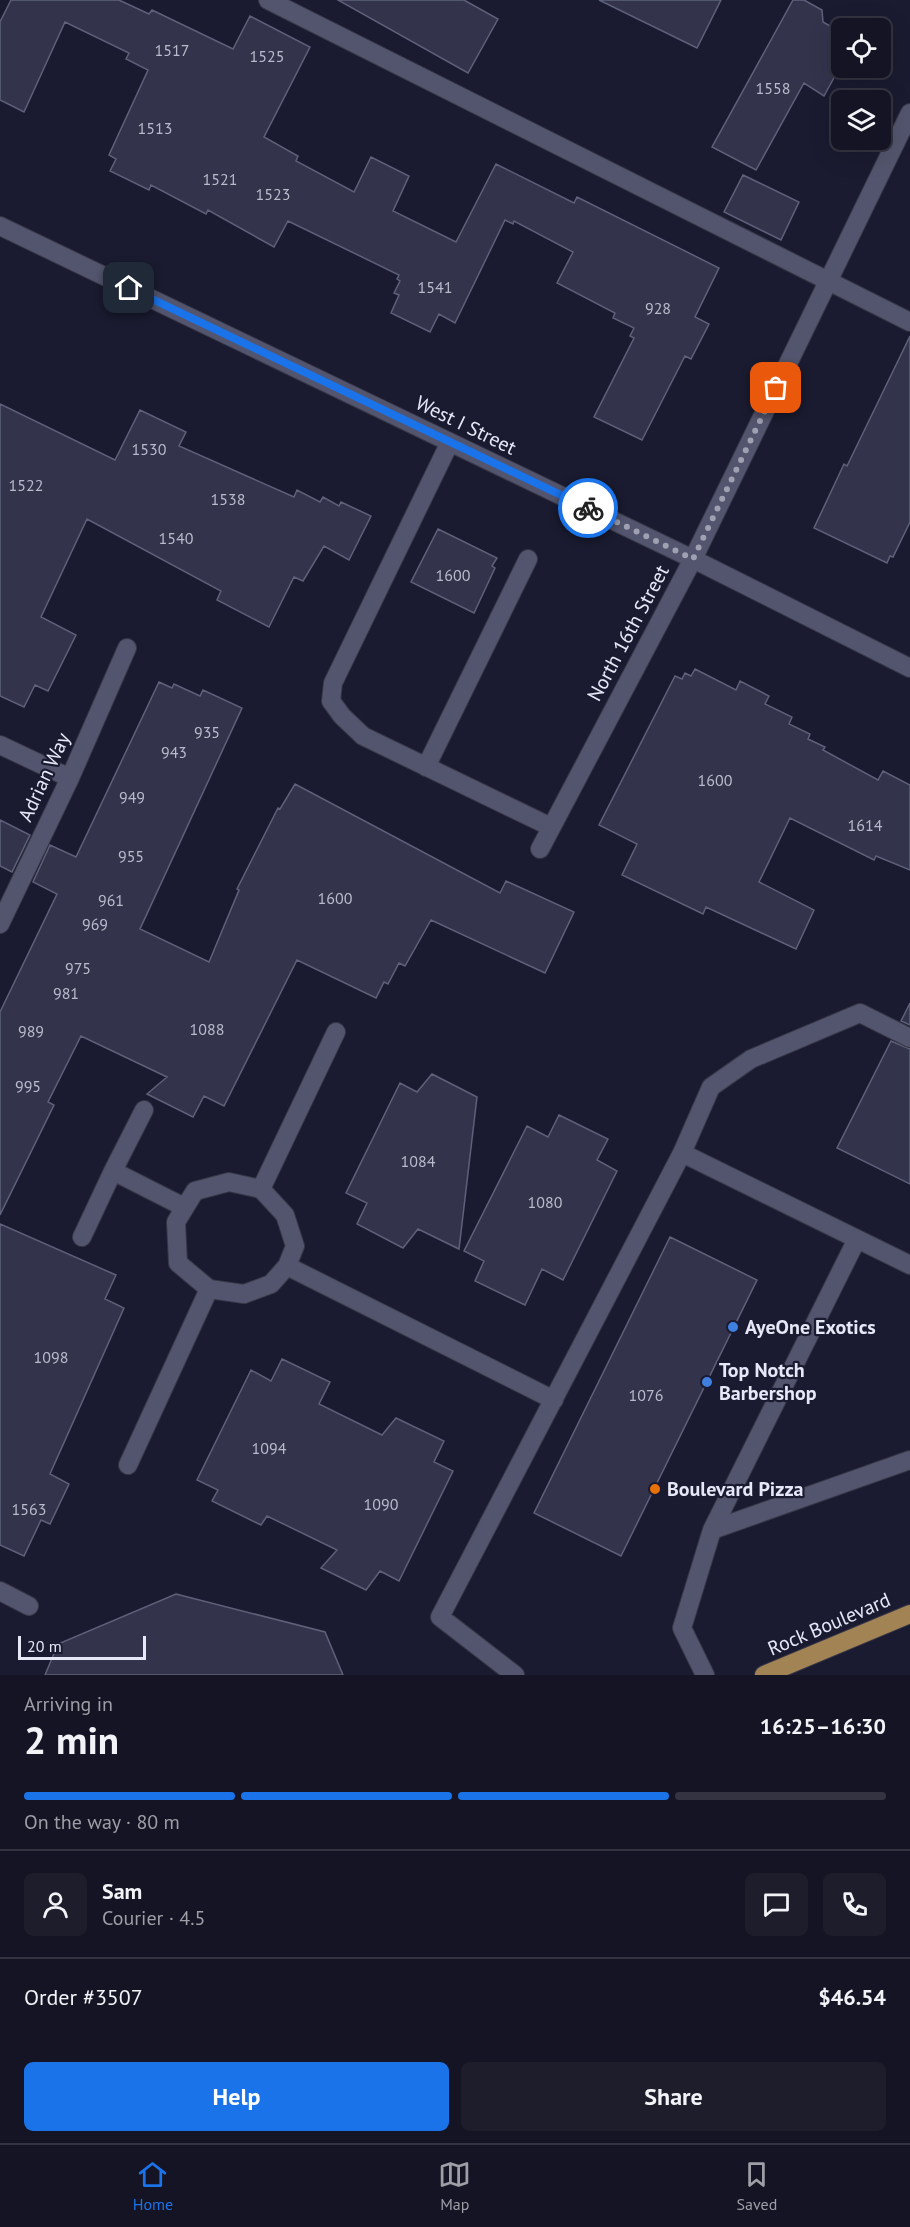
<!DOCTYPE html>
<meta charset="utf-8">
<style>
body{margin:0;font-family:"PT Sans",sans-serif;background:#1d1d2c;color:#f1f3f6;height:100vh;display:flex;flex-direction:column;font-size:22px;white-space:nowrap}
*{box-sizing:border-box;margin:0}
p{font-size:20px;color:#9d9ea6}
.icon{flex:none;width:33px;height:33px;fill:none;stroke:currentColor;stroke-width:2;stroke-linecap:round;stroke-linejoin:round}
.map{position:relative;height:1675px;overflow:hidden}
.sheet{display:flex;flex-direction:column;background:#141424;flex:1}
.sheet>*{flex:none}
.fabs{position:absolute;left:831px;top:18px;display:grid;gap:12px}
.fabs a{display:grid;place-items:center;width:60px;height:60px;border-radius:9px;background:#141424;box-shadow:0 6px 24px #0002,0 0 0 2px #333341;font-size:30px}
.scale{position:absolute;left:18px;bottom:15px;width:128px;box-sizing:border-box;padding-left:6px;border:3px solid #e6e8f7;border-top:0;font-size:16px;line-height:21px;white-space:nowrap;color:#e6e8f7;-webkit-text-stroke:4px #1a1b30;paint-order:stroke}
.pin{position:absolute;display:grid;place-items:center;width:51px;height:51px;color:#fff;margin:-26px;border-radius:12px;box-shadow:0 3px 9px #0006}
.courier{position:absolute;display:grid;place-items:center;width:60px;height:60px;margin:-30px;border:4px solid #1a73e8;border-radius:50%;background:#fff;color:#222;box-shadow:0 2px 8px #0007}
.overview em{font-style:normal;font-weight:800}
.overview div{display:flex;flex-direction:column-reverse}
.overview{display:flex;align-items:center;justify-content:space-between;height:102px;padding:0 24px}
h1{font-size:39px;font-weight:800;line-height:45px}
.bar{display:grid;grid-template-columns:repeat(4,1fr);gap:9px 6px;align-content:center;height:72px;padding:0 24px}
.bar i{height:8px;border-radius:4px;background:#333341}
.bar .on{background:#1a73e8}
.bar p{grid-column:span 4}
.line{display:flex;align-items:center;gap:15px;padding:0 24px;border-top:2px solid #333341}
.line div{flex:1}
.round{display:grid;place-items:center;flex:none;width:63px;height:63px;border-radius:9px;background:#1d1d2c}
.action{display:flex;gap:12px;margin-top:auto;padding:12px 24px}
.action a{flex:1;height:69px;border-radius:9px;background:#1a73e8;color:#fff;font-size:24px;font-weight:800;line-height:69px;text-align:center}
.action a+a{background:#1d1d2c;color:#f1f3f6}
.menu{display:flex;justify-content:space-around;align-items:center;height:84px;border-top:2px solid #333341;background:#141424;font-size:16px;color:#9d9ea6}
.menu a{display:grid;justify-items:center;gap:3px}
.menu .on{color:#1a73e8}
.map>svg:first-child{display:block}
.building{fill:#33344c;stroke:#5f617b;stroke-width:1.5}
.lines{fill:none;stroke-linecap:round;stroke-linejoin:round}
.minor-casing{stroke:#373748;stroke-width:20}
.major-casing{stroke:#373748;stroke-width:20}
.minor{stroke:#53556e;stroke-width:18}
.major{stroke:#a28353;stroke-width:18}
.done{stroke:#9fa0b1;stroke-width:6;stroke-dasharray:0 10.8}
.route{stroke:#1a73e8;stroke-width:8}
.shop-dot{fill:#3f7fe0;stroke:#1a1b30;stroke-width:2}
.food-dot{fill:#e8710a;stroke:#1a1b30;stroke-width:2}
.labels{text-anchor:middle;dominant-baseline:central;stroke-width:4.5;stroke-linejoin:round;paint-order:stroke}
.number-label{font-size:16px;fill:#b9bbcc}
.street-label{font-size:20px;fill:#e6e8f7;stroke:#1a1b30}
.poi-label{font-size:20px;font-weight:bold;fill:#e6e8f7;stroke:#1a1b30;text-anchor:start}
</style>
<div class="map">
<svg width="910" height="1675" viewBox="0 0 910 1675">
<rect width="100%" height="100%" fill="#1a1b30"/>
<path class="building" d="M11 0H119L149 14 152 10 233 49 250 16 310 47 264 137 298 156 296 161 354 192 371 157 409 176 393 211 456 242 496 164 574 203 577 197 719 268 695 317 709 324 691 359 685 356 642 440 594 417 634 338 630 336 634 328 613 318 615 313 557 283 573 252 514 221 513 224 505 220 455 323 439 314 430 332 391 313 399 295 394 293 400 281 397 279 399 275 288 221 274 247 208 210 206 214 151 185 149 190 110 171 116 159 109 155 148 70 126 59 129 53 65 22 24 112 0 100V22Z
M338 0H464L498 19 468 73Z
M599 0H721L697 48Z
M793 0H804L822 10 823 22 842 33V63L824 96 804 83 756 170 712 147Z
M743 175 799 202 781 240 724 212Z
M910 336V522L893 557 890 556 887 563 814 528 844 464 847 466Z
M0 404 115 460 140 410 186 432 179 446 294 497 297 490 320 502 323 497 339 506 341 502 371 516 349 560 324 546 303 581 294 577 269 627 217 600 221 591 87 519 41 617 76 635 48 691 35 685 24 707 0 696Z
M438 529 497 558 492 566 495 568 474 613 411 582Z
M695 669 736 690 740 681 769 696 765 704 792 717 789 724 810 734 808 739 825 747 823 750 878 780 883 771 910 785V870L876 856 874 860 790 818 759 882 814 910 796 949 706 907 703 914 622 875 637 844 599 825 675 676 682 679 685 673 691 676Z
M159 682 172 688 174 684 200 696 203 690 242 708 140 929 209 962 239 890 237 889 278 808 280 809 295 784 500 893 506 881 574 912 545 973 431 920 405 966 399 963 388 984 384 982 376 998 297 960 224 1106 204 1096 193 1117 147 1094 167 1077 81 1036 48 1102 54 1105 0 1215V1012L57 894 33 882 50 845 76 857Z
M0 820 30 835 12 872 0 866Z
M910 1003V1025L901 1021Z
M891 1041 910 1049V1184L837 1148Z
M432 1074 477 1097 459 1249 418 1229 403 1248 357 1224 367 1203 346 1193 400 1083 417 1092Z
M559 1115 608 1139 597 1160 617 1171 563 1280 542 1269 525 1305 475 1281 484 1261 464 1251 527 1126 548 1137Z
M0 1224 116 1275 105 1299 124 1308 50 1474 69 1484 50 1524 41 1520 24 1556 0 1545Z
M670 1237 757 1280 621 1556 534 1513Z
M282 1359 330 1382 319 1404 382 1435 396 1418 444 1441 434 1462 453 1471 399 1581 380 1571 366 1590 321 1568 337 1550 267 1516 261 1525 212 1501 218 1490 197 1480 251 1370 271 1381Z
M176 1594 325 1632 343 1675H45L58 1644Z"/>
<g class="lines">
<g class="minor-casing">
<path id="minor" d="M268 0 910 322
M0 226 693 559 910 668
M450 442 333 683 331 701 342 716 363 736 551 827
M0 745 70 778
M426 767 528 559
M540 849 693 559 910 113
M0 924 70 778 127 648
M682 1153 711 1087 751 1059 860 1013 910 1038
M113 1171 144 1110
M261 1189 336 1032
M82 1237 113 1171 184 1207
M287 1266 295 1246 285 1215 261 1189 229 1182 195 1191 176 1222 178 1263 209 1289 244 1294 271 1284 287 1266 554 1400
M128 1465 209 1289
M712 1530 857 1239
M0 1591 29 1606
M515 1675 440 1617 682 1153 910 1265
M705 1675 682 1628 712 1530 910 1460"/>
</g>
<g class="major-casing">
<path id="major" d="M764 1675 910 1614"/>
</g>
<use href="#minor" class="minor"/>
<use href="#major" class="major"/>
</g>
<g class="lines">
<path class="done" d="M588 508 693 559 776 388"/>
<path class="route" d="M129 288 588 508"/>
</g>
<g class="shop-dot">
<circle cx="733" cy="1327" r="6"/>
<circle cx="707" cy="1382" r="6"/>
</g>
<circle class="food-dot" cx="655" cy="1489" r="6"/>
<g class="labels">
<g class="number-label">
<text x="172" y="50">1517</text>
<text x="267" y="56">1525</text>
<text x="773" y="88">1558</text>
<text x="155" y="128">1513</text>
<text x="220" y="179">1521</text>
<text x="273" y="194">1523</text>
<text x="435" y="287">1541</text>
<text x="658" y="308">928</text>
<text x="149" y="449">1530</text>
<text x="26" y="485">1522</text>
<text x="228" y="499">1538</text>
<text x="176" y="538">1540</text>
<text x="453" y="575">1600</text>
<text x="207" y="732">935</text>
<text x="174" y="752">943</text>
<text x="715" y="780">1600</text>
<text x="132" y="797">949</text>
<text x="865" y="825">1614</text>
<text x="131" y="856">955</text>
<text x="335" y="898">1600</text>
<text x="111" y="900">961</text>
<text x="95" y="924">969</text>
<text x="78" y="968">975</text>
<text x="66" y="993">981</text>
<text x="207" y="1029">1088</text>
<text x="31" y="1031">989</text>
<text x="28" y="1086">995</text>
<text x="418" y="1161">1084</text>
<text x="545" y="1202">1080</text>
<text x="51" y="1357">1098</text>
<text x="646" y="1395">1076</text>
<text x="269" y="1448">1094</text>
<text x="381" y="1504">1090</text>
<text x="29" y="1509">1563</text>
</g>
<g class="street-label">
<text transform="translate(466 425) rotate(26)">West I Street</text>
<text transform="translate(628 633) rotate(-62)">North 16th Street</text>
<text transform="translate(44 777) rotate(-65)">Adrian Way</text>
<text transform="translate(829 1624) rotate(-23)">Rock Boulevard</text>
</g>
<g class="poi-label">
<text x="745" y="1327">AyeOne Exotics</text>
<text x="719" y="1370">Top Notch<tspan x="719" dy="23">Barbershop</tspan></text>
<text x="667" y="1489">Boulevard Pizza</text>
</g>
</g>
</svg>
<div class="fabs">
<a><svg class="icon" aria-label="locate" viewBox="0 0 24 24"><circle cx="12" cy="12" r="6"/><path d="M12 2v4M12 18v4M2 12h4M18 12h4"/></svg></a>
<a><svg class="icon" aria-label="layers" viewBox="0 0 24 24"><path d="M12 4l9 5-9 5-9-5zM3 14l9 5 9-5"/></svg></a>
</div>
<div class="scale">20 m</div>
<div class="pin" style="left:776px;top:388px;background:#ea580c"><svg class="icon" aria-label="bag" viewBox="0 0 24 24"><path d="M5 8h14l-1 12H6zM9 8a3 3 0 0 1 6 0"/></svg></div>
<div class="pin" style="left:129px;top:288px;background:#1f2937"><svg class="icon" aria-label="home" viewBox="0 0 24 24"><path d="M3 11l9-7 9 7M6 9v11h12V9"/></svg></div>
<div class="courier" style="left:588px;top:508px"><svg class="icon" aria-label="bike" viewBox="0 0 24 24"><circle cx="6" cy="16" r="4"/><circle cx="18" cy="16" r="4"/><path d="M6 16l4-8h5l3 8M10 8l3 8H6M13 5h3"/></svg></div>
</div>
<section class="sheet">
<div class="overview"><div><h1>2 min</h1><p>Arriving in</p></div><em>16:25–16:30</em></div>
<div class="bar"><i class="on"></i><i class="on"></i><i class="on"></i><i></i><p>On the way · 80 m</p></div>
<div class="line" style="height:108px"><a class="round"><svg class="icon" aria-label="person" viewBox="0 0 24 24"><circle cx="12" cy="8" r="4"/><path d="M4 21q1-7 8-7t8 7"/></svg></a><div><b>Sam</b><p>Courier · 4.5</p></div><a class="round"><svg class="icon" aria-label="chat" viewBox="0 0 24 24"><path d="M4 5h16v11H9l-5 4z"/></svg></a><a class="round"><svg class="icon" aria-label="phone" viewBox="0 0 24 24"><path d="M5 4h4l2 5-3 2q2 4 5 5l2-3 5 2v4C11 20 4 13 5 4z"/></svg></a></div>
<div class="line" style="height:78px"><div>Order #3507</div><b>$46.54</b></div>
<div class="action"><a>Help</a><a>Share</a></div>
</section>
<nav class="menu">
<a class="on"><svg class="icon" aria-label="home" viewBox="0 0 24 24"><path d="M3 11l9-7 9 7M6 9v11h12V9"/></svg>Home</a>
<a><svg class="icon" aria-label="map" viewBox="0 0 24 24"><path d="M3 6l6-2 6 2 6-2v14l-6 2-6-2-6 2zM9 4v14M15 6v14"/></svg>Map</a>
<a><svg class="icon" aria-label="saved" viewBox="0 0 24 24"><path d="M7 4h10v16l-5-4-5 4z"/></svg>Saved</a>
</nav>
